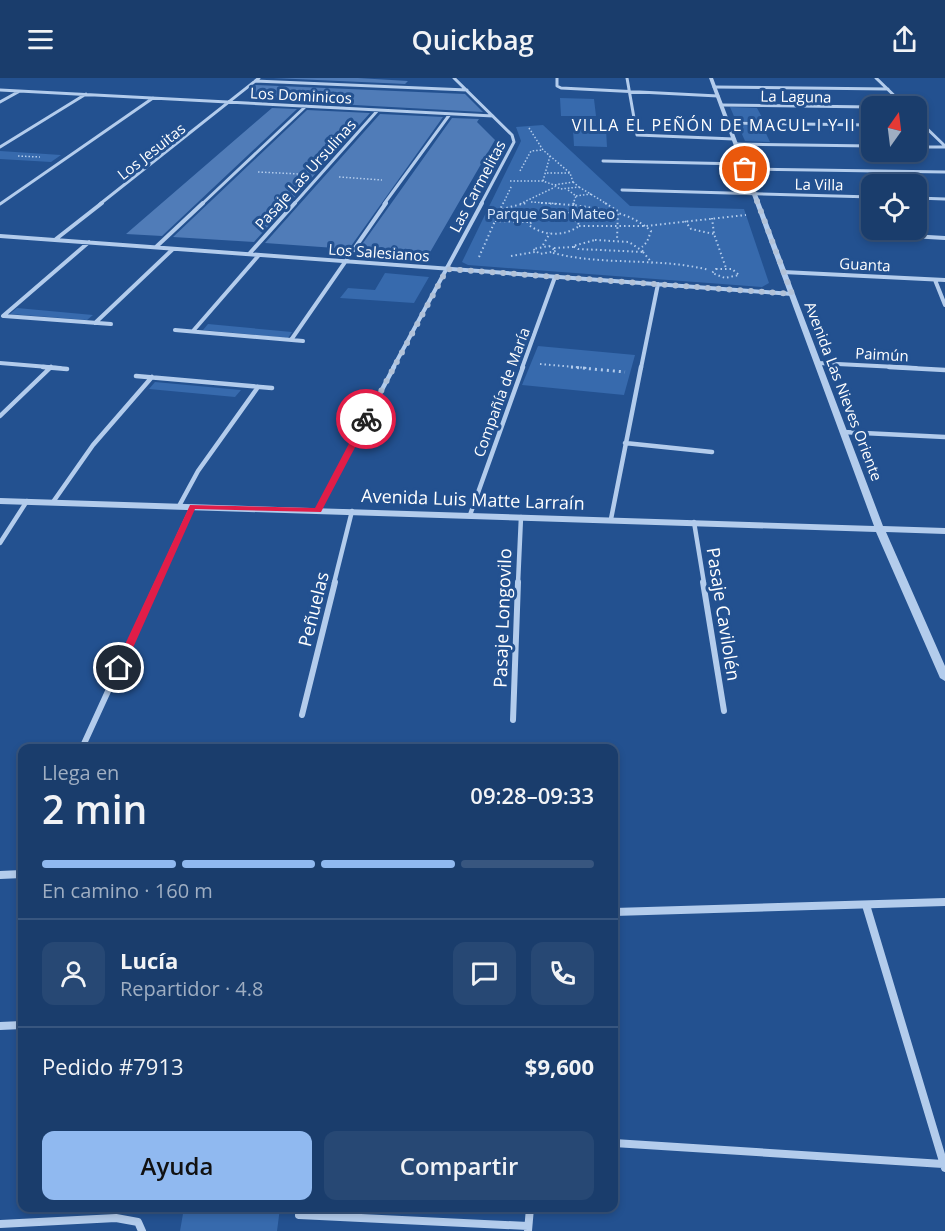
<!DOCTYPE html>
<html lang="es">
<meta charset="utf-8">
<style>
body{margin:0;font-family:"Open Sans",sans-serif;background:#274874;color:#f1f3f6;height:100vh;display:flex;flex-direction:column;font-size:22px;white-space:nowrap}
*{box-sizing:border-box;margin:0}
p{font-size:20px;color:#9faec2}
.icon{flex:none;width:33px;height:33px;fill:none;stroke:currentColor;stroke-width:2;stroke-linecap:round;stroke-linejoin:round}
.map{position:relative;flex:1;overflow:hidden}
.sheet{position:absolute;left:18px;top:666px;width:600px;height:468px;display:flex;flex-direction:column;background:#1a3d6c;border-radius:12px;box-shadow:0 3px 9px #0003,0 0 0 2px #38567f}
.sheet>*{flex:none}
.needle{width:39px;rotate:14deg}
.tools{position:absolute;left:861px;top:18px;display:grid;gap:12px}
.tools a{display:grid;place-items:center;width:66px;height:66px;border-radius:12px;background:#1a3d6c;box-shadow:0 3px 9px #0003,0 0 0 2px #38567f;font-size:30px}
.pin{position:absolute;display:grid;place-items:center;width:51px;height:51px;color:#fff;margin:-26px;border:3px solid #fff;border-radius:50%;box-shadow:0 2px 6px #0007}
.courier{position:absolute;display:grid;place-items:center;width:60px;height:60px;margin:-30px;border:4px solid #e11d48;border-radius:50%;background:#fff;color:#222;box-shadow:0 2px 8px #0007}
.summary em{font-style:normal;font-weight:600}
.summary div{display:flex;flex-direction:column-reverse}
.summary{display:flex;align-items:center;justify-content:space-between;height:102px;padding:0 24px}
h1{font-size:39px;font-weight:600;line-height:45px}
.bar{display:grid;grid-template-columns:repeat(4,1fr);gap:9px 6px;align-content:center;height:72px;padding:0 24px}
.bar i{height:8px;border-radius:4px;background:#38567f}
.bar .on{background:#90b9f0}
.bar p{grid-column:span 4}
.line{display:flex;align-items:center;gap:15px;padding:0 24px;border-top:2px solid #38567f}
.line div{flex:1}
.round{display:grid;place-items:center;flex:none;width:63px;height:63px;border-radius:12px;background:#274874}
.cta{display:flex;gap:12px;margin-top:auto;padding:12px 24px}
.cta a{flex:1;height:69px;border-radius:12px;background:#90b9f0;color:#111;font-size:24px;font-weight:600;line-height:69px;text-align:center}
.cta a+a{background:#274874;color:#f1f3f6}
header{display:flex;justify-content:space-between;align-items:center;height:78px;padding:0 24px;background:#1a3d6c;font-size:27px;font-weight:600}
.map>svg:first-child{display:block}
.green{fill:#376aad}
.building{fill:#507cb8}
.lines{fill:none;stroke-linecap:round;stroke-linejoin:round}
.path-far2{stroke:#b3ccec;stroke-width:1.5;stroke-dasharray:1.5 2;stroke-linecap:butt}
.path-far1{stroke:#b3ccec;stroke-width:2;stroke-dasharray:1.5 3;stroke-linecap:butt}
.path{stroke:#b3ccec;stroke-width:3;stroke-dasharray:2 4;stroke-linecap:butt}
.minor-far4{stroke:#b3ccec;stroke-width:3}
.minor-far3{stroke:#b3ccec;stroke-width:4}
.minor-far2{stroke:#b3ccec;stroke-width:4.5}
.minor-far1{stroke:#b3ccec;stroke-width:6}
.minor{stroke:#b3ccec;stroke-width:8}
.tertiary{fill:#b3ccec;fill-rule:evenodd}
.route{fill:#e11d48}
.done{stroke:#b2c2d8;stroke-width:6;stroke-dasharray:0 10.8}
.labels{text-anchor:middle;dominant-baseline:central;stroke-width:6;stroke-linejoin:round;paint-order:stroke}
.far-street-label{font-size:15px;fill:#fff;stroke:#235190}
.far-park-label{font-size:15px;fill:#d9e7f9;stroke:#235190}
.far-neighbourhood-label{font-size:16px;letter-spacing:1.5px;fill:#fff;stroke:#235190}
.street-label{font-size:18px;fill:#fff;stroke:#235190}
</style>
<header><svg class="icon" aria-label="menu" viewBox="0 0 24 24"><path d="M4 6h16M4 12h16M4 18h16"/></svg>Quickbag<svg class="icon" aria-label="share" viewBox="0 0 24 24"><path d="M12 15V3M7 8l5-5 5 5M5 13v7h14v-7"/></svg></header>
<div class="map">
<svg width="945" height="1153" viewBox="0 0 945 1153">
<rect width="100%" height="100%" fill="#235190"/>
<path class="green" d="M560 20 594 21 596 38H561Z
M730 29 757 30 764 43H736Z
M543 47 630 128 744 131 769 205 762 209 468 187 462 184 521 63 516 49Z
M738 47H762L770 64 745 63Z
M573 51H606L607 69 574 68Z
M0 73 61 77 51 84 0 81Z
M385 195 429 199 414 225 340 220 348 210 375 212Z
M17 230 93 237 87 242 10 236Z
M208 246 292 254 288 260 203 252Z
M538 268 635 277 624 317 522 307Z
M155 304 241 312 235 319 149 311Z
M184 1130H280L277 1153H180Z"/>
<path class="building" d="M273 0H358L408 3 405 6Z
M256 7 465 16 483 34 281 23 284 20 251 19V11Z
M272 30 297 31 162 158 126 156Z
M307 32 370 35 254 164 173 159Z
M380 36 443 39 349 171 265 165Z
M452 40 479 41 477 44 495 62 429 176 358 172Z"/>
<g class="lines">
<path class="path-far2" d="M529 50 543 72 570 95 573 104
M18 78 40 79
M520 93 531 73 543 72
M258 94 299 96
M547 95H570
M339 99 382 102
M510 103H543L554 107
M543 103 550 78
M573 104 579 109 560 111 554 107Z
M579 109 607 126
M568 112 576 118 573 126
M576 118 591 116
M531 124 562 126
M503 126 512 107
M520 126 555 109"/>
<path class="path-far1" d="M541 125 573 127 565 139
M574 125 573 127C601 131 629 133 651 153L647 164 642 169
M605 125 618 133 617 162
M502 131 526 125
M544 138 565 139 578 144 579 148C564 159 543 158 529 147L535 140Z
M712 140 714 156 726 190
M495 143 530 144
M685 143 691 151 714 156
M579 148H646L746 137
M595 162 629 164 644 174 578 171 573 168Z
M543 167 550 155
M549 168 556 173 540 176 533 171Z
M554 170 574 169
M643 174 652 185
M553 175C604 188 658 179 709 192
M511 178 535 174
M479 179 503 125
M716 191H732L739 197 725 200 712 195Z
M540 286 587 290"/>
<path class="path" d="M571 289 625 294"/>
<path class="minor-far4" d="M454 0 512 57 514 64 481 126
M557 0V8L561 10 718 18
M627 0 637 57 734 61
M876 0 905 28
M255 3 467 12
M714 9 888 11
M0 12 493 38
M0 24 18 14
M721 27 872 29
M916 40 945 68
M728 45 872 47
M736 66 872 68
M0 69 86 16
M916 69H945
M603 83 743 86
M745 91 945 94
M622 112 872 119
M916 120 945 121
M0 126 153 20
M100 126 259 0
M202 126 306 28
M294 126 378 32
M384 126 450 36"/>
<path class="minor-far3" d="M0 158 792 216
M911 158 945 160
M56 161 102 125
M156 169 203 125
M249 176 295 125
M783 194 945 202
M935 202 945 227
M3 238 89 164
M4 238 111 246
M95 245 173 171
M175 252 303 263
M193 253 259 177
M291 262 386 125
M0 285 60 290
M818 285 916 290
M393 290 482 125
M522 290 555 199
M641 290 658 206"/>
<path class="minor-far2" d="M43 289 67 291
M889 289 945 292
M136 298 272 310
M0 338 51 289
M843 354 945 359
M625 365 712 374
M53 424 93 367 152 299
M179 428 198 393 258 309
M318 432 394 289
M470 437 523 289
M611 441 641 289
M694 444 704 505
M0 465 27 423
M157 505 192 429
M334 505 352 433
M518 505 521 439"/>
<path class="minor-far1" d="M703 504 724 633
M302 637 335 504
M513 642 518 504
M82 670 158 504"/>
<path class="minor" d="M0 797 22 796
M866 827 945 1090
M614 834 945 824
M0 948 22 947
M614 1065 943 1086
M300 1130 299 1137 528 1148
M0 1146 116 1140 138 1144 142 1153
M528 1153 530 1130"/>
<path class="tertiary" d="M709 0H713L883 448 945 450V456L886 454 945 588V603L940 600 876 454 0 426V420L874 448Z"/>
</g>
<path class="route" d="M363 339 370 341 321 434 195 431 124 590 115 592 114 590 190 427 315 430Z"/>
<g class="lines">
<path class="done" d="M366 341 447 191 792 216 745 91"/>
</g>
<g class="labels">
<g class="far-street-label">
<text transform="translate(301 17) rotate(3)">Los Dominicos</text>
<text transform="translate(796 18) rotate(1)">La Laguna</text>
<text transform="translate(151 73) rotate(-38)">Los Jesuitas</text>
<text transform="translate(305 96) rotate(-48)">Pasaje Las Ursulinas</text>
<text transform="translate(819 106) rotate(1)">La Villa</text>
<text transform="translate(477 108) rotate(-62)">Las Carmelitas</text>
<text transform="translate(379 174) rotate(4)">Los Salesianos</text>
<text transform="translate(865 186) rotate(3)">Guanta</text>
<text transform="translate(882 276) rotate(3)">Paimún</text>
<text transform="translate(844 313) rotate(69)">Avenida Las Nieves Oriente</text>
<text transform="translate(501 314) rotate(-70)">Compañía de María</text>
</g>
<g class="far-park-label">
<text x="551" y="135">Parque San Mateo</text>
</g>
<g class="far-neighbourhood-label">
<text x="714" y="47">VILLA EL PEÑÓN DE MACUL I Y II</text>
</g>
<g class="street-label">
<text transform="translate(473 421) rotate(2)">Avenida Luis Matte Larraín</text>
<text transform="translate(313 531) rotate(-76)">Peñuelas</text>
<text transform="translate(724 536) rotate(81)">Pasaje Cavilolén</text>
<text transform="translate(502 540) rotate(-88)">Pasaje Longovilo</text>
</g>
</g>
</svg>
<div class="tools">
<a><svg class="needle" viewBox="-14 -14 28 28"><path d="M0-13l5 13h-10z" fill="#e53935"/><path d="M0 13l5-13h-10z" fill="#9faec2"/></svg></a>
<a><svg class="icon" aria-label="locate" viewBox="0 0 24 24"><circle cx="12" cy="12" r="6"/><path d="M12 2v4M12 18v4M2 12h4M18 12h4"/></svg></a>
</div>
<div class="pin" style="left:745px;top:91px;background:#ea580c"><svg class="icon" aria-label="bag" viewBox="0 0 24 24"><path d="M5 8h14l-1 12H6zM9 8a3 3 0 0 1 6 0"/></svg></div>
<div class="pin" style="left:119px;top:590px;background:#1f2937"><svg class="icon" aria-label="home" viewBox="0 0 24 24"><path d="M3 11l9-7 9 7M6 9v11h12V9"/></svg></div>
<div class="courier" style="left:366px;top:341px"><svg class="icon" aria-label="bike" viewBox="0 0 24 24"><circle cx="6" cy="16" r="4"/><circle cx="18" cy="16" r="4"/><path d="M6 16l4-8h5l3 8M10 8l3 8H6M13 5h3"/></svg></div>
<section class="sheet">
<div class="summary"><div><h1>2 min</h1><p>Llega en</p></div><em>09:28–09:33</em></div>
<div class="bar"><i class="on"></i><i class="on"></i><i class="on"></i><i></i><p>En camino · 160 m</p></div>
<div class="line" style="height:108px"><a class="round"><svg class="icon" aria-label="person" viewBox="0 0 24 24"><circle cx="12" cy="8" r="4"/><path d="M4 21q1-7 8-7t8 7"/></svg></a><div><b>Lucía</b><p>Repartidor · 4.8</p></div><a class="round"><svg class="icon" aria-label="chat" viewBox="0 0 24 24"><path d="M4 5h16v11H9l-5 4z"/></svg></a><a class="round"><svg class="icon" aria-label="phone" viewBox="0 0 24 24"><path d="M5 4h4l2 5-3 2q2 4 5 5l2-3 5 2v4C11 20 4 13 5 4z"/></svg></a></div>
<div class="line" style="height:78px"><div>Pedido #7913</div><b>$9,600</b></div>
<div class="cta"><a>Ayuda</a><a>Compartir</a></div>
</section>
</div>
